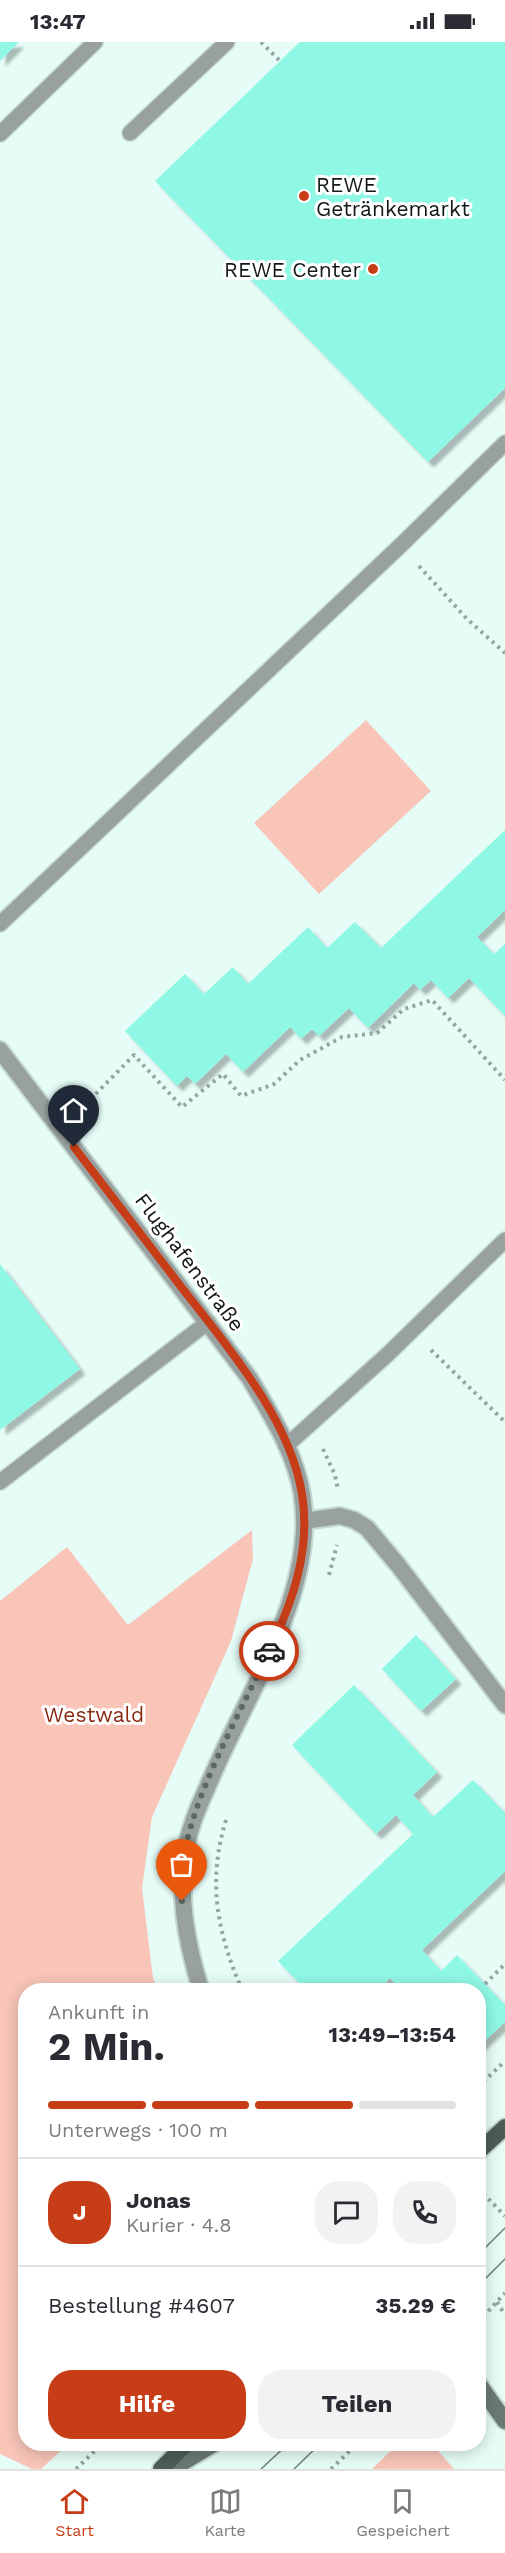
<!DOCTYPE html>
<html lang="de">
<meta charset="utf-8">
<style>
body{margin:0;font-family:"Work Sans",sans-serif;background:#f2f2f3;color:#2b2b33;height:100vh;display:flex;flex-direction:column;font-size:22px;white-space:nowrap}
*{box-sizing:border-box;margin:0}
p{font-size:20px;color:#7c7c81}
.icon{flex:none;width:33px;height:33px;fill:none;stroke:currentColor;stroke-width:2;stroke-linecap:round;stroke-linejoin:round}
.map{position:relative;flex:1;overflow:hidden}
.panel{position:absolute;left:18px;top:1941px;width:468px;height:468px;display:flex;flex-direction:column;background:#fff;border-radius:24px;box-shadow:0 3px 15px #0003}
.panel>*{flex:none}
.pin{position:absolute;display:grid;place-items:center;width:51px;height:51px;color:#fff;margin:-62px -26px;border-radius:50% 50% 50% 0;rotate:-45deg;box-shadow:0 0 6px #0007}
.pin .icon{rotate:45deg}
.courier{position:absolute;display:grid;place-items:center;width:60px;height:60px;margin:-30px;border:4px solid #c63d17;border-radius:50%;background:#fff;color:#222;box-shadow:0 2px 8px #0007}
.head em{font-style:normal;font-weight:700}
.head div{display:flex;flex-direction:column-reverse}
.head{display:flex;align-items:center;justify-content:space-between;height:102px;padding:0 30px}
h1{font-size:39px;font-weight:700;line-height:45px}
.bar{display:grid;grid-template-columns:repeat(4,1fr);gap:9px 6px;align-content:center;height:72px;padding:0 30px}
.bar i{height:8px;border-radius:4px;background:#e1e1e2}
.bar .current{background:#c63d17}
.bar p{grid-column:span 4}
.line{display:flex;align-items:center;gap:15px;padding:0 30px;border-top:2px solid #e1e1e2}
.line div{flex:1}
.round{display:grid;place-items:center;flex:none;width:63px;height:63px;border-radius:24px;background:#f2f2f3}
.button{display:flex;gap:12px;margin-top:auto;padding:12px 30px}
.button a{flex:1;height:69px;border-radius:24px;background:#c63d17;color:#fff;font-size:24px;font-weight:700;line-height:69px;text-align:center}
.button a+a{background:#f2f2f3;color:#2b2b33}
.status{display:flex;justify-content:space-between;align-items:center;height:42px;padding:0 30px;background:#fff;direction:ltr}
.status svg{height:16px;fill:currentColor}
.dock{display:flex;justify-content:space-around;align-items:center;height:84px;border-top:2px solid #e1e1e2;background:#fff;font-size:16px;color:#7c7c81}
.dock a{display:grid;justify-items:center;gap:3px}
.dock .current{color:#c63d17}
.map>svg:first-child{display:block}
.green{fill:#f8c5b8}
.building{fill:#8ff8e5;filter:url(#shadow)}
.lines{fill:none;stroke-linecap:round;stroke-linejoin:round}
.service-casing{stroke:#c4d8d3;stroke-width:18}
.minor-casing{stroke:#c4d8d3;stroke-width:20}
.secondary-casing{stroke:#c4d8d3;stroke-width:20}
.primary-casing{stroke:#c4d8d3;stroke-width:20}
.path{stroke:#95a5a1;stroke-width:4;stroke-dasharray:3 4.5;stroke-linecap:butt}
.service{stroke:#98a19f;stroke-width:15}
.minor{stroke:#98a19f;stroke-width:16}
.secondary{stroke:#6b7976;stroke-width:16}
.primary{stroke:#4c5c59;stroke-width:16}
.tram{stroke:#707e7b;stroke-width:1.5}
.done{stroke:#5c6865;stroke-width:6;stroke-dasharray:0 10.8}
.route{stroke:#c63d17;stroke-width:8}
.poi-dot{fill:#c63d17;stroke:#fff;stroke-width:2}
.labels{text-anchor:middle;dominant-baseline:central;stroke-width:6;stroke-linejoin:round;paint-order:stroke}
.poi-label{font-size:21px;fill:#111817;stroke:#fff;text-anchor:start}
.street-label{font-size:21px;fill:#111817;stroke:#fff}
.park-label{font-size:21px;fill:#872a11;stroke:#fff}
</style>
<div class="status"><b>13:47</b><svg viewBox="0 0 49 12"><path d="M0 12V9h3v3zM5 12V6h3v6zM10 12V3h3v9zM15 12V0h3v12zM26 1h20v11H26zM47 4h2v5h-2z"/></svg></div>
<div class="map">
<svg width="505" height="2427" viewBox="0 0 505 2427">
<defs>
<filter id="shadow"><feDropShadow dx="5.5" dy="5.5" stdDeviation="1.5" flood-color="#0004"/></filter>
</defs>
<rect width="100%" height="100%" fill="#e6fcf7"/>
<path class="green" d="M366 678 431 749 319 852 254 781Z
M252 1488 253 1517 231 1599 152 1775 142 1846 153 1936 158 1948H26V2402H68L41 2427H32L0 2412V1559L67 1505 128 1583Z
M398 2402H432L454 2427H372Z"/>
<path class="building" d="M0 0H19L0 19Z
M300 0H505V346L428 420 155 139Z
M505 788V868L477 895 494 912 505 902V974L469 936 448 956 431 938 420 948 414 941 368 986 349 966 319 994 312 987 301 997 290 985 243 1030 226 1012 195 1042 187 1034 177 1044 125 989 185 932 204 952 233 925 248 942 308 885 327 906 355 880 381 906Z
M0 1222 80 1327 0 1388Z
M416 1593 456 1637 421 1669 382 1627Z
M354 1643 437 1730 413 1753 433 1775 473 1738 505 1771V1829L422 1908 441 1929 457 1913 505 1963V1980L478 2005V1948H402L390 1936 377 1948H306L278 1919 413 1792 396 1773 376 1792 292 1703Z"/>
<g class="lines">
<g class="service-casing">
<path id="service" d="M130 91 227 0
M0 92 95 0
M0 882 400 504 505 401
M286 1404 388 1312 505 1198
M0 1440 208 1280"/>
</g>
<g class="minor-casing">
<path id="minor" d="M0 1008 250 1337C271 1373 295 1410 302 1452 318 1551 243 1657 207 1746 199 1763 191 1782 187 1801 177 1852 186 1900 201 1948
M304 1479 340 1474 354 1478 367 1486 398 1523 505 1663"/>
</g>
<g class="secondary-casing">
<path id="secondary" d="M478 2341 505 2379
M172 2427 214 2402"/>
</g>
<g class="primary-casing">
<path id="primary" d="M478 2110 505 2085
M161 2427 186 2402"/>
</g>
<path class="path" d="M261 0 280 19
M419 524 467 577 505 611
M80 1068 134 1013 182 1065 223 1032 241 1054 274 1042 300 1018 342 995 377 991 404 967 432 958 505 1038
M431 1308 505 1380
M323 1407 335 1433 338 1448
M329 1533 337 1503
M226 1778C207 1840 217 1890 242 1948
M485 1942 505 1922
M478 2045 505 2019
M478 2146 505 2174
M497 2260 505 2273
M478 2280 505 2251
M76 2427 102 2402
M331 2427 357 2402"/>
<use href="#service" class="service"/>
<use href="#minor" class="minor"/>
<use href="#secondary" class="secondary"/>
<use href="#primary" class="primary"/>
<path class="tram" d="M478 2213 505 2186
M478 2244 505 2217
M261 2427 288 2402
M294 2427 320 2402"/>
</g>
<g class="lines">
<path class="done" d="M182 1859C183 1840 183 1819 187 1799 202 1736 242 1668 269 1609"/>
<path class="route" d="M74 1105C110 1152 146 1199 182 1246 227 1304 290 1377 302 1452 311 1507 293 1560 269 1609"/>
</g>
<g class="poi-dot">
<circle cx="304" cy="154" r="6"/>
<circle cx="373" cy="227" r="6"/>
</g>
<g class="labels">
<g class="poi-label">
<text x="316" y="142">REWE<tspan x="316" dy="24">Getränkemarkt</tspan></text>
<text x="361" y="227" text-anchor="end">REWE Center</text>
</g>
<g class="street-label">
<text transform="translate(190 1220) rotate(53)">Flughafenstraße</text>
</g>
<g class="park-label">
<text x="94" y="1672">Westwald</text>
</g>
</g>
</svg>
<div class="pin" style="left:182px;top:1859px;background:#ea580c"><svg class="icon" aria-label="bag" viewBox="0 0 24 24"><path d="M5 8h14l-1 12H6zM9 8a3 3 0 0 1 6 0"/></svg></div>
<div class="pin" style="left:74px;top:1105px;background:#1f2937"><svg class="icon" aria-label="home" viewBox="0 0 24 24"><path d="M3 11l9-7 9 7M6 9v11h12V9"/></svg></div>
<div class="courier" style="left:269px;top:1609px"><svg class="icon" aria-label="car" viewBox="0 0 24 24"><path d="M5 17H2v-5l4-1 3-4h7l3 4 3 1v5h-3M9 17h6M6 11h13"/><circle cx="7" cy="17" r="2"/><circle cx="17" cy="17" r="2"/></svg></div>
<section class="panel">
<div class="head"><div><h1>2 Min.</h1><p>Ankunft in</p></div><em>13:49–13:54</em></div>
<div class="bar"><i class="current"></i><i class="current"></i><i class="current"></i><i></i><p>Unterwegs · 100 m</p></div>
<div class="line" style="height:108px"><b class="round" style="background:#c63d17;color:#fff">J</b><div><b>Jonas</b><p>Kurier · 4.8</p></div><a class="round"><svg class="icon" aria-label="chat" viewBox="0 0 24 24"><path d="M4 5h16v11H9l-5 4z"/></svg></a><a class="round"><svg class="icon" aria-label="phone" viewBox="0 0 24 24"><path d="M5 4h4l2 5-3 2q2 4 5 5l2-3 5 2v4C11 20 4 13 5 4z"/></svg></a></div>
<div class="line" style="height:78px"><div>Bestellung #4607</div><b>35.29 €</b></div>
<div class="button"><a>Hilfe</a><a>Teilen</a></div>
</section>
</div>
<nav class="dock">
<a class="current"><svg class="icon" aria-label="home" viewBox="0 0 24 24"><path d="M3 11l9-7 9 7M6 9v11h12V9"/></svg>Start</a>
<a><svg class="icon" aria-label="map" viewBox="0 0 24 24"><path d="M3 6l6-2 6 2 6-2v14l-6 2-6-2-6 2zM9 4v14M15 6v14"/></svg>Karte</a>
<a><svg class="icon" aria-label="saved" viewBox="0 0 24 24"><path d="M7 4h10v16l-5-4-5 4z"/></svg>Gespeichert</a>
</nav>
